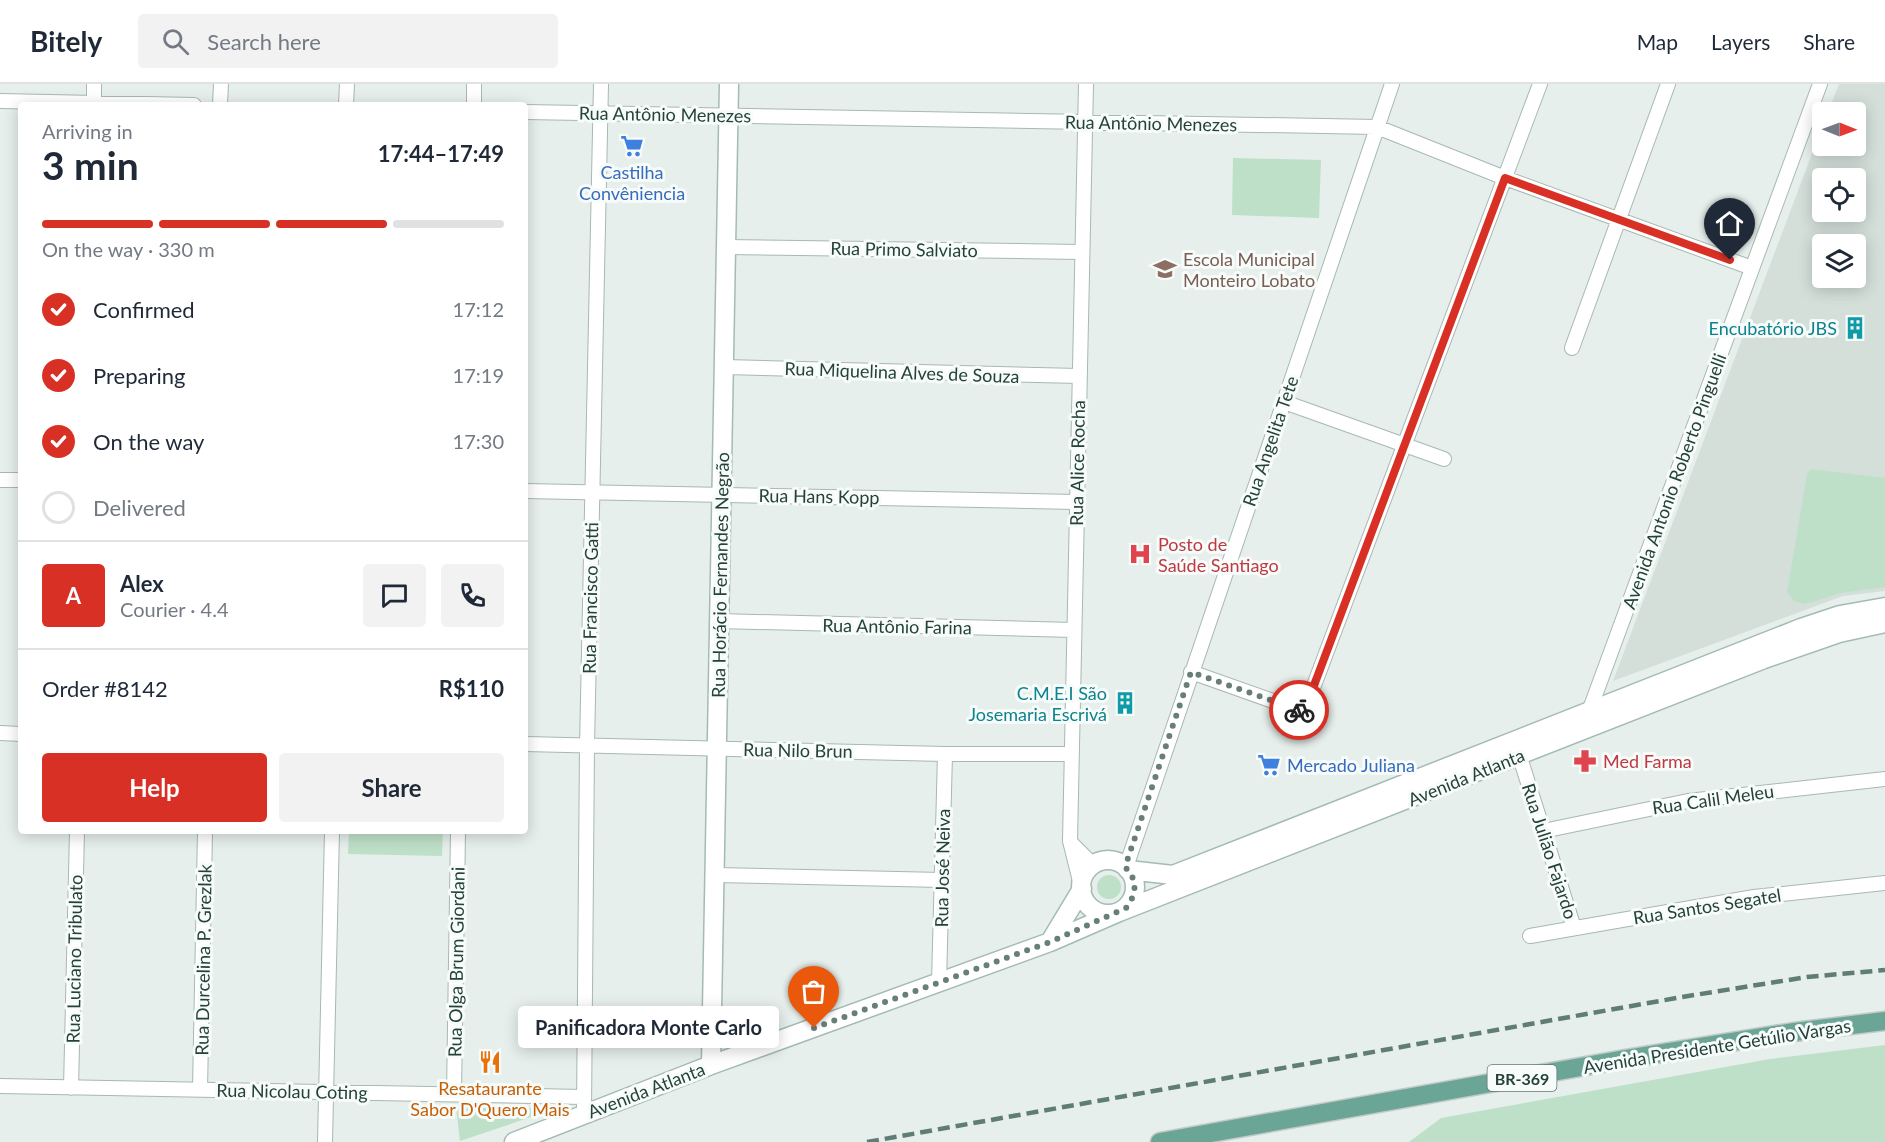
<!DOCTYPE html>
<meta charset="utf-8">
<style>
body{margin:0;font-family:Lato,sans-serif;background:#f2f2f3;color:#1f2937;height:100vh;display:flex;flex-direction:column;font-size:22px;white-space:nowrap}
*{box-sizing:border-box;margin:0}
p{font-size:20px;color:#747a83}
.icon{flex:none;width:33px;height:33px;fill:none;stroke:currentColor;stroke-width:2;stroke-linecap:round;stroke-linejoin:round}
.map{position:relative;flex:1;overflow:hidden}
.panel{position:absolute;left:18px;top:18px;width:510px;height:732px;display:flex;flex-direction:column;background:#fff;border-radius:6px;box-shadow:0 3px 15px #0003}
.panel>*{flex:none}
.needle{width:39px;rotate:91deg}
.buttons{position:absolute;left:1812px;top:18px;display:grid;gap:12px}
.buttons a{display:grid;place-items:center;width:54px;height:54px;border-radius:6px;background:#fff;box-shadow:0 3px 15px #0003;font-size:30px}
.pin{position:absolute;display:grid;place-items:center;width:51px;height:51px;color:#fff;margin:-62px -26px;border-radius:50% 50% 50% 0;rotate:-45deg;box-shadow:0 0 6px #0007}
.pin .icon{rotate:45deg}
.courier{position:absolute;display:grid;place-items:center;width:60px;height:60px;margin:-30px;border:4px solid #d93025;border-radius:50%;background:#fff;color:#222;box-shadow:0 2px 8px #0007}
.bubble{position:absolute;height:42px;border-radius:6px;background:#fff;box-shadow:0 3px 15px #0003;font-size:20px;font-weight:700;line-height:42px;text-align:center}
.summary em{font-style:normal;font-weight:700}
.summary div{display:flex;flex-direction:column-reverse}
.summary{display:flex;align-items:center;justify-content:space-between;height:102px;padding:0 24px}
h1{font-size:39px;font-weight:700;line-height:45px}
.bar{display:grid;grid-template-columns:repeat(4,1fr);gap:9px 6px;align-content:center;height:72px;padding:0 24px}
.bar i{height:8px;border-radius:4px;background:#e0e1e3}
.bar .current{background:#d93025}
.bar p{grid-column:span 4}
.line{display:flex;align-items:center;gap:15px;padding:0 24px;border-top:2px solid #e0e1e3}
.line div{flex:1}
.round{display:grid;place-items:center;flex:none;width:63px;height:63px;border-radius:6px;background:#f2f2f3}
ol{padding:0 24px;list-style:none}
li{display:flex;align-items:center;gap:18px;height:66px}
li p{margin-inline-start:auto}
li .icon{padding:6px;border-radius:50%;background:#d93025;color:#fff;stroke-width:4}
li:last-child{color:#747a83}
li i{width:33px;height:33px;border:3px solid #e0e1e3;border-radius:50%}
.button{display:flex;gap:12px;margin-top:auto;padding:12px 24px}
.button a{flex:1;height:69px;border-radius:6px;background:#d93025;color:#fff;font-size:24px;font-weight:700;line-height:69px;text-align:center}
.button a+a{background:#f2f2f3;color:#1f2937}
header{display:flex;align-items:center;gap:36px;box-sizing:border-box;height:84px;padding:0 30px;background:#fff;border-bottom:2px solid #e0e1e3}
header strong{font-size:28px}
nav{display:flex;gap:33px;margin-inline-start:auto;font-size:21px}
.search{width:420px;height:54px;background:#f2f2f3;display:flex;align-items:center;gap:15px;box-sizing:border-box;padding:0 21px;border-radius:6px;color:#747a83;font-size:22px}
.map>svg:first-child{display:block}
.built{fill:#d4dfda;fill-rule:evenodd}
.green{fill:#bfe0c8}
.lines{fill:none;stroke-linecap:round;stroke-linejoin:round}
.street-casing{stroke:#a8b8b2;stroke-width:16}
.secondary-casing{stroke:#a4bbb3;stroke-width:21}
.primary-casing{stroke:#c2cac8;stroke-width:21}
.street{stroke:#fff;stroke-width:14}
.secondary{stroke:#fff;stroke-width:18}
.primary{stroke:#6aa596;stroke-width:18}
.rail{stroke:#5f7d75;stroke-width:4.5;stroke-dasharray:12 6;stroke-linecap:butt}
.done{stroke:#687f78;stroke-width:6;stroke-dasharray:0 10.8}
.route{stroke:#d93025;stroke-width:8}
.labels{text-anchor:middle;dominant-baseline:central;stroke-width:6;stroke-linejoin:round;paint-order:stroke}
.shield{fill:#f7fbf9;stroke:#637a73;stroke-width:1.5}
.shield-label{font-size:16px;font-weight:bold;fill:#24423a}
.street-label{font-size:18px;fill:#24423a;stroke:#f7fbf9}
.shop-label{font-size:18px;fill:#366cbe;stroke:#f7fbf9}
.education-label{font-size:18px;fill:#785e54;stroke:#f7fbf9;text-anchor:start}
.culture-label{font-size:18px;fill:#0d838f;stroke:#f7fbf9;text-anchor:end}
.health-label{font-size:18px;fill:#be3a42;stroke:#f7fbf9;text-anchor:start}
.food-label{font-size:18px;fill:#c56008;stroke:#f7fbf9}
</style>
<header>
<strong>Bitely</strong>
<div class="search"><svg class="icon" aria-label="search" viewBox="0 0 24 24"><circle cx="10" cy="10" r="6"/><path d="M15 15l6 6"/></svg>Search here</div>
<nav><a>Map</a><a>Layers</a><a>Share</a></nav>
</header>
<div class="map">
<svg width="1885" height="1058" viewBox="0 0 1885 1058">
<rect width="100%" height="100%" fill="#e6efeb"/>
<path class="built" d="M1839 0H1885V507L1843 512 1613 597 1822 43V62H1856V28H1828ZM1822 94H1856V128H1822ZM1822 160H1856V194H1822Z"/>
<path class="green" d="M1233 74 1321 76 1319 134 1232 131Z
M1811 385 1885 394V503L1841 509 1805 520 1794 517 1787 508 1807 390Z
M349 747H443L442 772 348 770Z
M1097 803a12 12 0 1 1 24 0a12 12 0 1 1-24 0Z
M1885 961V1058H1409L1441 1034 1770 975Z
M456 1023 546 1024V1028L460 1057Z"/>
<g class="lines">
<g class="street-casing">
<path id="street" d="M0 17 194 21
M94 21V0
M220 21 221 0
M346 21 347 0
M474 21V0
M525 28 1377 43 1505 94 1752 184
M726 163 1082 168
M1572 264 1668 0
M725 283 1079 292
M1284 318 1444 375
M0 396H21
M525 407 1076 418
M719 537 1074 546
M1191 588 1304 628 1540 0
M1592 632 1590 625 1820 0
M0 649 21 650
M525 660 945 670H1071
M1517 664 1574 844
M1543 747 1688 717 1885 695
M1071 759 1093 781
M1126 783 1392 0
M715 791 942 796
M1082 805 1070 757 1086 0
M1530 852 1754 813 1885 799
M939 899 945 670
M0 1002 584 1013
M71 1004 77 747
M200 1006 205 747
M454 1009 458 747
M584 1029 587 662 601 0
M325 1058 332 747"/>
</g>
<g class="secondary-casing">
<path id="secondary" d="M1081 803a27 27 0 1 1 54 0a27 27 0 1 1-54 0Z
M1128 786 1173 791 1801 544 1840 531 1885 523
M1050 858 1082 805
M711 981 729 0
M514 1058 711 981 1050 858 1119 828 1764 575 1839 549 1885 539"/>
</g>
<g class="primary-casing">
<path id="primary" d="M1160 1058 1625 975 1794 948 1885 937"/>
</g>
<use href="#street" class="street"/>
<use href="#secondary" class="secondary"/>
<use href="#primary" class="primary"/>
<path class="rail" d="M867 1058 1682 913 1807 893 1885 886"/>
</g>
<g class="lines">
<path class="done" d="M814 944 1050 858 1126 824C1137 810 1138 796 1125 783L1191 588 1299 626"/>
<path class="route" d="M1299 626 1304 628 1505 94 1730 176"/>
</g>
<defs>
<g id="supermarket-bare" transform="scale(1.8)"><path d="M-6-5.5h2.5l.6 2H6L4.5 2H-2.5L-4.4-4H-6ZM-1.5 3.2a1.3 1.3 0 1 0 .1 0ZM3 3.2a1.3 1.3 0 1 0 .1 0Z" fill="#3f7fe0" stroke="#f7fbf9" stroke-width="2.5" paint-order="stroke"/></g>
<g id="school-bare" transform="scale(1.8)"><path d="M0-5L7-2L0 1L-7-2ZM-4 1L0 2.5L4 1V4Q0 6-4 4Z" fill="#8d6e63" stroke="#f7fbf9" stroke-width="2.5" paint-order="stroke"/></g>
<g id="building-bare" transform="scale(1.8)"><path d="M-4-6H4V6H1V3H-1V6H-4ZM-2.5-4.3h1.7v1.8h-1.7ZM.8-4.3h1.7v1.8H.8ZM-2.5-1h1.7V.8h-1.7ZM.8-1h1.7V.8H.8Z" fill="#0f9aa8" stroke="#f7fbf9" stroke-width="2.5" paint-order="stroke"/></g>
<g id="hospital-bare" transform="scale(1.8)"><path d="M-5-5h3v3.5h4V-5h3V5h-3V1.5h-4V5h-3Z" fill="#e0444e" stroke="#f7fbf9" stroke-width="2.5" paint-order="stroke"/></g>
<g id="pharmacy-bare" transform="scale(1.8)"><path d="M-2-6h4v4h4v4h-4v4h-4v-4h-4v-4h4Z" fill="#e0444e" stroke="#f7fbf9" stroke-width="2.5" paint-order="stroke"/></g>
<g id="restaurant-bare" transform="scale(1.8)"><path d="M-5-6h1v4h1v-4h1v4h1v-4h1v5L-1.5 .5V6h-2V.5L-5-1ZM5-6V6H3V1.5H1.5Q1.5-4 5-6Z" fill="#e8710a" stroke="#f7fbf9" stroke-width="2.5" paint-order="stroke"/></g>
</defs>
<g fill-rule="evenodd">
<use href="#supermarket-bare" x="632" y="62"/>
<use href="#school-bare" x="1165" y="185"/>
<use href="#building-bare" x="1855" y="244"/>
<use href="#hospital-bare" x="1140" y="470"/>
<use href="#building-bare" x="1125" y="619"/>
<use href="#pharmacy-bare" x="1585" y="677"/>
<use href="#supermarket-bare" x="1269" y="681"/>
<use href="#restaurant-bare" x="490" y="978"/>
</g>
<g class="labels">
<rect class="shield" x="1487.5" y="981" width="69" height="26" rx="4.5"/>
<g class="shield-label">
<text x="1522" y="994">BR-369</text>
</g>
<g class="street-label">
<text transform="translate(665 30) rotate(1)">Rua Antônio Menezes</text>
<text transform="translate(1151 39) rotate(1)">Rua Antônio Menezes</text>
<text transform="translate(904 165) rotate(1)">Rua Primo Salviato</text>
<text transform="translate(902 288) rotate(2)">Rua Miquelina Alves de Souza</text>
<text transform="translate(1270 357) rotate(-71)">Rua Angelita Tete</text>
<text transform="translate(1077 379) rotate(-89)">Rua Alice Rocha</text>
<text transform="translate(1674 397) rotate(-70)">Avenida Antonio Roberto Pinguelli</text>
<text transform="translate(819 412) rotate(1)">Rua Hans Kopp</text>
<text transform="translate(720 491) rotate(-89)">Rua Horácio Fernandes Negrão</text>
<text transform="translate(590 514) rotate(-89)">Rua Francisco Gatti</text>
<text transform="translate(897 542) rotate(1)">Rua Antônio Farina</text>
<text transform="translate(798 666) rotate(1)">Rua Nilo Brun</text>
<text transform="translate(1466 693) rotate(-22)">Avenida Atlanta</text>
<text transform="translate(1713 715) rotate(-8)">Rua Calil Meleu</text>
<text transform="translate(1550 767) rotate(72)">Rua Julião Fajardo</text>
<text transform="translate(942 784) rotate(-89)">Rua José Neiva</text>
<text transform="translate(1707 822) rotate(-9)">Rua Santos Segatel</text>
<text transform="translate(74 875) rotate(-89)">Rua Luciano Tribulato</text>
<text transform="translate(203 876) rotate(-89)">Rua Durcelina P. Grezlak</text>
<text transform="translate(456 878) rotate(-89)">Rua Olga Brum Giordani</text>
<text transform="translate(1717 962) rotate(-9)">Avenida Presidente Getúlio Vargas</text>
<text transform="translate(646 1006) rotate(-21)">Avenida Atlanta</text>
<text transform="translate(292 1007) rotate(1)">Rua Nicolau Coting</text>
</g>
<g class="shop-label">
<text x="632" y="88">Castilha<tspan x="632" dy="21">Convêniencia</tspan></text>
<text x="1287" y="681" text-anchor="start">Mercado Juliana</text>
</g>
<g class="education-label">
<text x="1183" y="175">Escola Municipal<tspan x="1183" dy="21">Monteiro Lobato</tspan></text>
</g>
<g class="culture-label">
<text x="1837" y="244">Encubatório JBS</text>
<text x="1107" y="609">C.M.E.I São<tspan x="1107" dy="21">Josemaria Escrivá</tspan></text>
</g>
<g class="health-label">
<text x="1158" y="460">Posto de<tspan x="1158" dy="21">Saúde Santiago</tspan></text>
<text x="1603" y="677">Med Farma</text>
</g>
<g class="food-label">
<text x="490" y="1004">Resataurante<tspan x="490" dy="21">Sabor D'Quero Mais</tspan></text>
</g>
</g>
</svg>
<div class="buttons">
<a><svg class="needle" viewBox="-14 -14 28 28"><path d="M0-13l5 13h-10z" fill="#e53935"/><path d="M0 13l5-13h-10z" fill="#747a83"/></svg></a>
<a><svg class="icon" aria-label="locate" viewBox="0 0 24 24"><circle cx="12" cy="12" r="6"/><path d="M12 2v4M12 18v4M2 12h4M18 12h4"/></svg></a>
<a><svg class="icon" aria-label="layers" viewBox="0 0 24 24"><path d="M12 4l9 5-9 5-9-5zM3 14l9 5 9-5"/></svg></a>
</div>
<div class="pin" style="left:814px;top:944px;background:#ea580c"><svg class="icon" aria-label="bag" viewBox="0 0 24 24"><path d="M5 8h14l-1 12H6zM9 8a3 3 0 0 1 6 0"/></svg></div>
<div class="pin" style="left:1730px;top:176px;background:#1f2937"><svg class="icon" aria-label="home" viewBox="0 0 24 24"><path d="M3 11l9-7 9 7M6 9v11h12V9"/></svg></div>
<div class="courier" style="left:1299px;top:626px"><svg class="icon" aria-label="bike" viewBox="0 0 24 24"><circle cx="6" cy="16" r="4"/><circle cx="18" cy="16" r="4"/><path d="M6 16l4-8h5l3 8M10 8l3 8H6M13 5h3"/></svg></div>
<div class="bubble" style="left:518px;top:922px;width:261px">Panificadora Monte Carlo</div>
<section class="panel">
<div class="summary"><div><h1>3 min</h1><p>Arriving in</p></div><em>17:44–17:49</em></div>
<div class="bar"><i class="current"></i><i class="current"></i><i class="current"></i><i></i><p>On the way · 330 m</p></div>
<ol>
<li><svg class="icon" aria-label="check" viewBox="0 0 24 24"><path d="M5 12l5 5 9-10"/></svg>Confirmed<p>17:12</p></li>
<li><svg class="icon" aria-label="check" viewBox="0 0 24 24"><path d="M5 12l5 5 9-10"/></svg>Preparing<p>17:19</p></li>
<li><svg class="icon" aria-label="check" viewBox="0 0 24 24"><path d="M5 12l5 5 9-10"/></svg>On the way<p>17:30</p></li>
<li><i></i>Delivered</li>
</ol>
<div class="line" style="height:108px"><b class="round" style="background:#d93025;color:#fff">A</b><div><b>Alex</b><p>Courier · 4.4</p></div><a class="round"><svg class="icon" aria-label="chat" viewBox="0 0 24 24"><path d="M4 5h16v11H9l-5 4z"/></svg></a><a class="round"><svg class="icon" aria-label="phone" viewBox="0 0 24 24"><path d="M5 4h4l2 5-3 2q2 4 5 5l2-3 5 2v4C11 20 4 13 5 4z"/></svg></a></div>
<div class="line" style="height:78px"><div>Order #8142</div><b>R$110</b></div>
<div class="button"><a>Help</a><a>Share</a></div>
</section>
</div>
